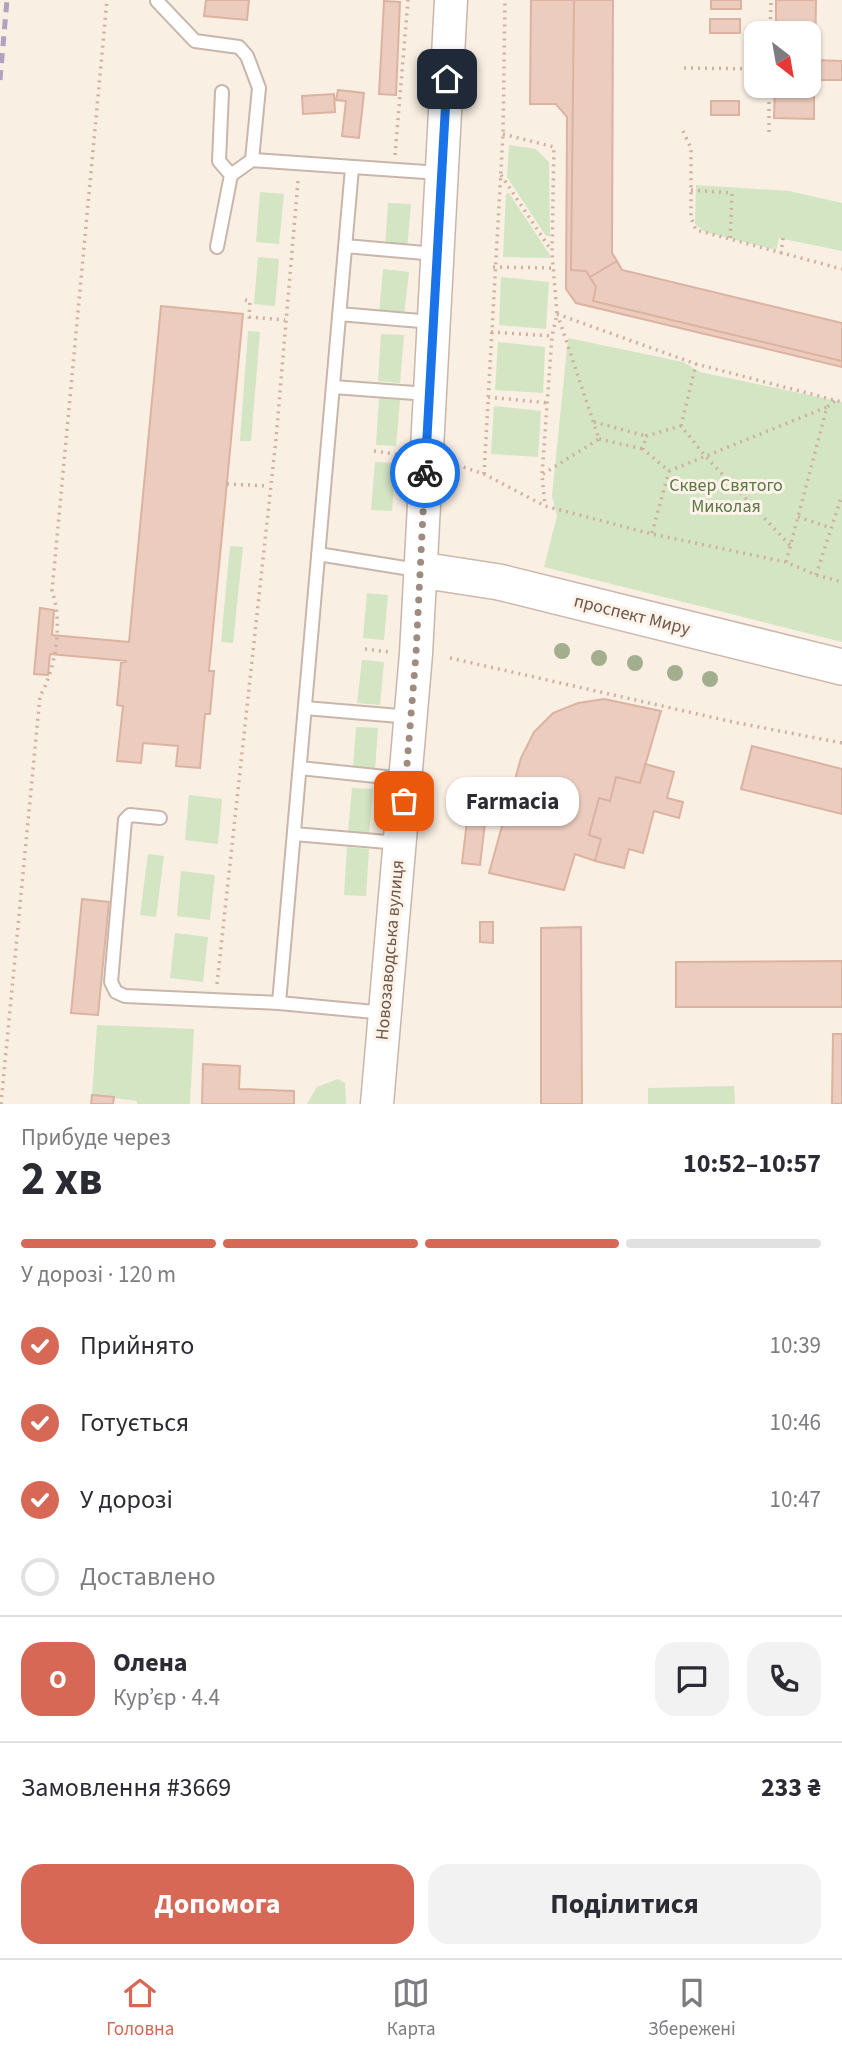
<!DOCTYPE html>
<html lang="uk">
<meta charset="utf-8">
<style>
body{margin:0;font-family:"Source Sans 3",sans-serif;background:#f2f2f3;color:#2b2b33;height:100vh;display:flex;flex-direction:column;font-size:26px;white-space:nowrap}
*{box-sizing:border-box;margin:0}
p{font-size:23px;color:#7c7c81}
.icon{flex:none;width:38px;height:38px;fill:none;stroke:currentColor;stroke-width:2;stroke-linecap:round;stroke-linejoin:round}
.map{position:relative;height:1104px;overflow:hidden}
.side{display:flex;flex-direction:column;background:#fff;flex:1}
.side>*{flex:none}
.needle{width:46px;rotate:149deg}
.controls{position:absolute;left:744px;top:21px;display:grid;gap:14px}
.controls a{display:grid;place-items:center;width:77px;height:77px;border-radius:14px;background:#fff;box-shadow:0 2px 5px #0004;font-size:35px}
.pin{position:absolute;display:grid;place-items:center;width:60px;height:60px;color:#fff;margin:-30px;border-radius:14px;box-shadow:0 4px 10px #0006}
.courier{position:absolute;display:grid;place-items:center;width:70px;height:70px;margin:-35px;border:5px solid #1a73e8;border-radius:50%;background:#fff;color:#222;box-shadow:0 2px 9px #0007}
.bubble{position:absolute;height:49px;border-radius:21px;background:#fff;box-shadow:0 2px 5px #0004;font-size:23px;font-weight:700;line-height:49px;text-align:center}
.summary em{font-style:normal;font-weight:700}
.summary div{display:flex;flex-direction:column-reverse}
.summary{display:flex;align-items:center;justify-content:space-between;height:119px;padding:0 21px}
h1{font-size:46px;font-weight:700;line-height:52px}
.bar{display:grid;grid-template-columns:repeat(4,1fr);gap:10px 7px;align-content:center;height:84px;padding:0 21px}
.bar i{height:9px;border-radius:5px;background:#e1e1e2}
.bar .on{background:#d66855}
.bar p{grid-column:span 4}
.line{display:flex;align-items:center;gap:18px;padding:0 21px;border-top:2px solid #e1e1e2}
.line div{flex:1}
.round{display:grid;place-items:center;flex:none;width:74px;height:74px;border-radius:21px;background:#f2f2f3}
ol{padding:0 21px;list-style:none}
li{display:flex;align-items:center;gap:21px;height:77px}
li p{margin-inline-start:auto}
li .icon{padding:7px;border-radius:50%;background:#d66855;color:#fff;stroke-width:4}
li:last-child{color:#7c7c81}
li i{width:38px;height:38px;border:4px solid #e1e1e2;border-radius:50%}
.button{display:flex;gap:14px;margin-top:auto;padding:14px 21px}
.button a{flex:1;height:80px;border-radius:21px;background:#d66855;color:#fff;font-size:28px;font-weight:700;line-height:80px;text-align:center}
.button a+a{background:#f2f2f3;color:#2b2b33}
.menu{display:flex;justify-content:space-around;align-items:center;height:98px;border-top:2px solid #e1e1e2;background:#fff;font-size:19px;color:#7c7c81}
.menu a{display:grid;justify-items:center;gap:4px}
.menu .on{color:#d66855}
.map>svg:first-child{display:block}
.green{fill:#d3e5c3}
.building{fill:#ebccbe;stroke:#dcb2a0;stroke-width:2}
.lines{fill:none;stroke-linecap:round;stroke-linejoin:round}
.service-casing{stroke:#c8b6ab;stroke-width:16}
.tertiary-casing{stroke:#c8b6ab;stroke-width:35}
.secondary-casing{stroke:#cdb8ac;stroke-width:38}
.path{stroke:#cfb0a1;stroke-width:3.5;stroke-dasharray:2 5;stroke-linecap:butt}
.service{stroke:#fff;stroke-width:12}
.tertiary{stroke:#fff;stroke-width:32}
.secondary{stroke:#fff;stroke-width:35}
.rail{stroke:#b1a3c0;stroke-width:5;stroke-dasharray:10 7;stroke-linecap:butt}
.tree{fill:#a2ae8e}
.done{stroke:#9f8c81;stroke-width:7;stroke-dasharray:0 12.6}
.route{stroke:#1a73e8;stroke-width:9}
.labels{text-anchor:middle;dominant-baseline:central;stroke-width:6;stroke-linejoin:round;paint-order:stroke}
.park-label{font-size:18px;fill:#5a7849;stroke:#fdf3e8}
.street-label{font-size:18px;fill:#6e564c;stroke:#fdf3e8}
</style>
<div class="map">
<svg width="842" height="1104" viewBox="0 0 842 1104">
<rect width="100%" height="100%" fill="#f9efe3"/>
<path class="green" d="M509 145 536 149 549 162 550 236H546L507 177Z
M696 185 789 191 842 203V251L779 238 776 250 705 232 695 224Z
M260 192 284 194 279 244 256 242Z
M509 193 550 255V258L503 257 506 194Z
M388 203 411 204 407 249 385 248Z
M258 257 279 259 275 306 254 304Z
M383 269 409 272 404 316 379 314Z
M501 277 549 282 546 329 499 325Z
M248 331 260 332 251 441H240Z
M381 334 404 335 400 383 378 381Z
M568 338 683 362 700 372 842 402V642L544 567 557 516 552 496Z
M498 342 545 347 543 393 495 390Z
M379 398 400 400 396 446 376 445Z
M494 406 541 411 538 457 491 454Z
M375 462 396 463 392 511 371 510Z
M230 546 243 547 233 643 221 642Z
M367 593 388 595 384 640 363 638Z
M362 660 384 662 380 705 357 703Z
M356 727 378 728 375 770 353 768Z
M352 788 373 789 369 835 348 833Z
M189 795 222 799 218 844 185 840Z
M347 847 369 849 366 896 344 895Z
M148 854 164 856 156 917 140 915Z
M181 871 215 875 210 920 177 916Z
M175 933 208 937 203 982 170 978Z
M97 1025 194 1029 190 1104H137V1101L92 1095Z
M338 1079 345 1083 346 1104H307L317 1087Z
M734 1086 735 1104H648V1088Z"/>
<path class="building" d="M206 0H249L247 20 204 16Z
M531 0H574L571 270 586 271 596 287 593 301 842 361V367L576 303 566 289 567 117 556 104H530Z
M574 0H613L612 253 617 261 590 277 586 271 571 270Z
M711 0H741V9H711Z
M776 0H816L815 60 842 61V80H814V119L774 118 775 86H808V33H776Z
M384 1 400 2 396 95 379 94Z
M710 19H740V33H710Z
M338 90 364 93 359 138 342 136 346 101 336 100Z
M334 94 335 112 303 114 302 96Z
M711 101H739V115H711Z
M617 261 622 270 842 323V361L593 301 596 287 590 277Z
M161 306 243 314 209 671H214L210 714H205L200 768 176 766 178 746 143 743 141 763 117 761 123 706 117 705 121 663 127 661 50 654 48 675 34 674 40 608 54 610 52 635 129 642Z
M604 699 661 711 640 783 616 777 610 801 599 798 589 835 601 839 595 861 575 854 564 890 489 873 521 758 534 732 553 713 578 703Z
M752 746 842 769V814L741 789Z
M645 764 674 772 667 798 683 802 679 818 654 811 643 853 629 849 624 868 595 861 601 839 589 835 599 798 610 801 616 777 640 783Z
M472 779 490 781 480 865 462 863Z
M82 899 109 902 98 1015 71 1013Z
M480 922H493V943L480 942Z
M581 927 582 1104H541V928Z
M842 961V1007H676V962Z
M833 1034H842V1104H832Z
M203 1064 240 1066 239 1089 294 1091V1104H202Z
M92 1095 114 1097 113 1104H91Z"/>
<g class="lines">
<g class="service-casing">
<path id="service" d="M157 1 195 41 239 47 247 56 259 88 252 160 440 173
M222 92 219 161 231 175
M345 246 436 254
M217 247 231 175 252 160
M339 314 432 322
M333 387 428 394
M318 554 417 570
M305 708 411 717
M300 768 404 779
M160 818 130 815 125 820 111 982 116 992 125 996 279 1003 385 1013
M294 834 399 843
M279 1003 352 168"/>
</g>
<g class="tertiary-casing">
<path id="tertiary" d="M377 1104 416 654 451 0"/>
</g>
<g class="secondary-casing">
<path id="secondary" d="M421 570 499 582 842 667"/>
</g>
<path class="path" d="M770 33 771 0
M684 68 756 69
M683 131 691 148V218L696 230 842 269
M769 132V86
M503 134 554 147 552 252 557 314 552 336 542 475 545 506
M395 155 408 0
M501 175 551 250
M691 190 732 193 730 241
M781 254 783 238
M493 267 553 268
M245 300 250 301 249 317 285 320
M557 314 696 364 842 402
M491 332 552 336
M488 397 548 403
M594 422 646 436
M681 426 696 364
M599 439 643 449
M374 451 403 455
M457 465 484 474 545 506 652 534 786 562 816 575 842 582
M484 474 503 134 505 0
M543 474 599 439 558 316
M227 484 269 486
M798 517 831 528
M652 533 669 471
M790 545 706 457 681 426 646 436 643 449 669 471 827 407
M786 562 827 407 836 400
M816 575 842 495
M365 649 389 652
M450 658 733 722 842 743
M217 984 276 439 298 181
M1 1104 40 696C56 669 63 621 52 591L107 0"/>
<use href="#service" class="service"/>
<use href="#tertiary" class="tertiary"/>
<use href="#secondary" class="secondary"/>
<path class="rail" d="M0 80 7 0"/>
</g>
<g class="tree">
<circle cx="562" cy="651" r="8"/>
<circle cx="599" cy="658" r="8"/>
<circle cx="635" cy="663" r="8"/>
<circle cx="675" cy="673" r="8"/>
<circle cx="710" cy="679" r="8"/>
</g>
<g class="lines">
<path class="done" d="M404 801 416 654 425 473"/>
<path class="route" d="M425 473 447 79"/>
</g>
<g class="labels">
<g class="park-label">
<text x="726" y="485">Сквер Святого<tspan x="726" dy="21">Миколая</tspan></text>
</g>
<g class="street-label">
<text transform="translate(632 615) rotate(14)">проспект Миру</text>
<text transform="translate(390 950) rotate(-85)">Новозаводська вулиця</text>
</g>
</g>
</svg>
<div class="controls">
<a><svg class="needle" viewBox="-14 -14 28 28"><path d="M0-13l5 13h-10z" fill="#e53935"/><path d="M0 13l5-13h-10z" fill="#7c7c81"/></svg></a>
</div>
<div class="pin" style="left:404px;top:801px;background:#ea580c"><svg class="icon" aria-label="bag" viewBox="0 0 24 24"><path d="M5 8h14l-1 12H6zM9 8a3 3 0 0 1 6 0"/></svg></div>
<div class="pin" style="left:447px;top:79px;background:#1f2937"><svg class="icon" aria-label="home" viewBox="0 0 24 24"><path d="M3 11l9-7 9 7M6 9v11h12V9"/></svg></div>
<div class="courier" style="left:425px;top:473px"><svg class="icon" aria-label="bike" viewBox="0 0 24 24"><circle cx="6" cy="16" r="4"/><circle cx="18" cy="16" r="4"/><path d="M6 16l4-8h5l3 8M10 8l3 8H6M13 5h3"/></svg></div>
<div class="bubble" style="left:446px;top:777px;width:133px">Farmacia</div>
</div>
<section class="side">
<div class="summary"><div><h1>2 хв</h1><p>Прибуде через</p></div><em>10:52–10:57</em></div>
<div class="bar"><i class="on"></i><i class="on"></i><i class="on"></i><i></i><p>У дорозі · 120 m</p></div>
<ol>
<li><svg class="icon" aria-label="check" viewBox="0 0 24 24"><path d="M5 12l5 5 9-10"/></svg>Прийнято<p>10:39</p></li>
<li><svg class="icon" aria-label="check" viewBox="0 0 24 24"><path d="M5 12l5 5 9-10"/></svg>Готується<p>10:46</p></li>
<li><svg class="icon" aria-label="check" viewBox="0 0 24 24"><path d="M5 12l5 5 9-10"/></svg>У дорозі<p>10:47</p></li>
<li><i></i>Доставлено</li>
</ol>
<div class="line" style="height:126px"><b class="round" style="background:#d66855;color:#fff">О</b><div><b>Олена</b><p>Кур’єр · 4.4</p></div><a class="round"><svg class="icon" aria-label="chat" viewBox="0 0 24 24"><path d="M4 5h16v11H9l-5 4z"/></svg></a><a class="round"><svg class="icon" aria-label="phone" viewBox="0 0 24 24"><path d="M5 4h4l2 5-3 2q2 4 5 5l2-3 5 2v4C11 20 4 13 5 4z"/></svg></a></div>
<div class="line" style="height:91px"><div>Замовлення #3669</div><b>233 ₴</b></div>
<div class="button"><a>Допомога</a><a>Поділитися</a></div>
</section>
<nav class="menu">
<a class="on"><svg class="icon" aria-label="home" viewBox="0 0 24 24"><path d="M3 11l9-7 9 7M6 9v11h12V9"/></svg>Головна</a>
<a><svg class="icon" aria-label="map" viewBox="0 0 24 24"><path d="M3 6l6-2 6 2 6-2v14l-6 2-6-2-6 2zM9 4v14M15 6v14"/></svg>Карта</a>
<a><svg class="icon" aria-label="saved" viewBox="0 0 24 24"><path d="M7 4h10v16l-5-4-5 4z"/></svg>Збережені</a>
</nav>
